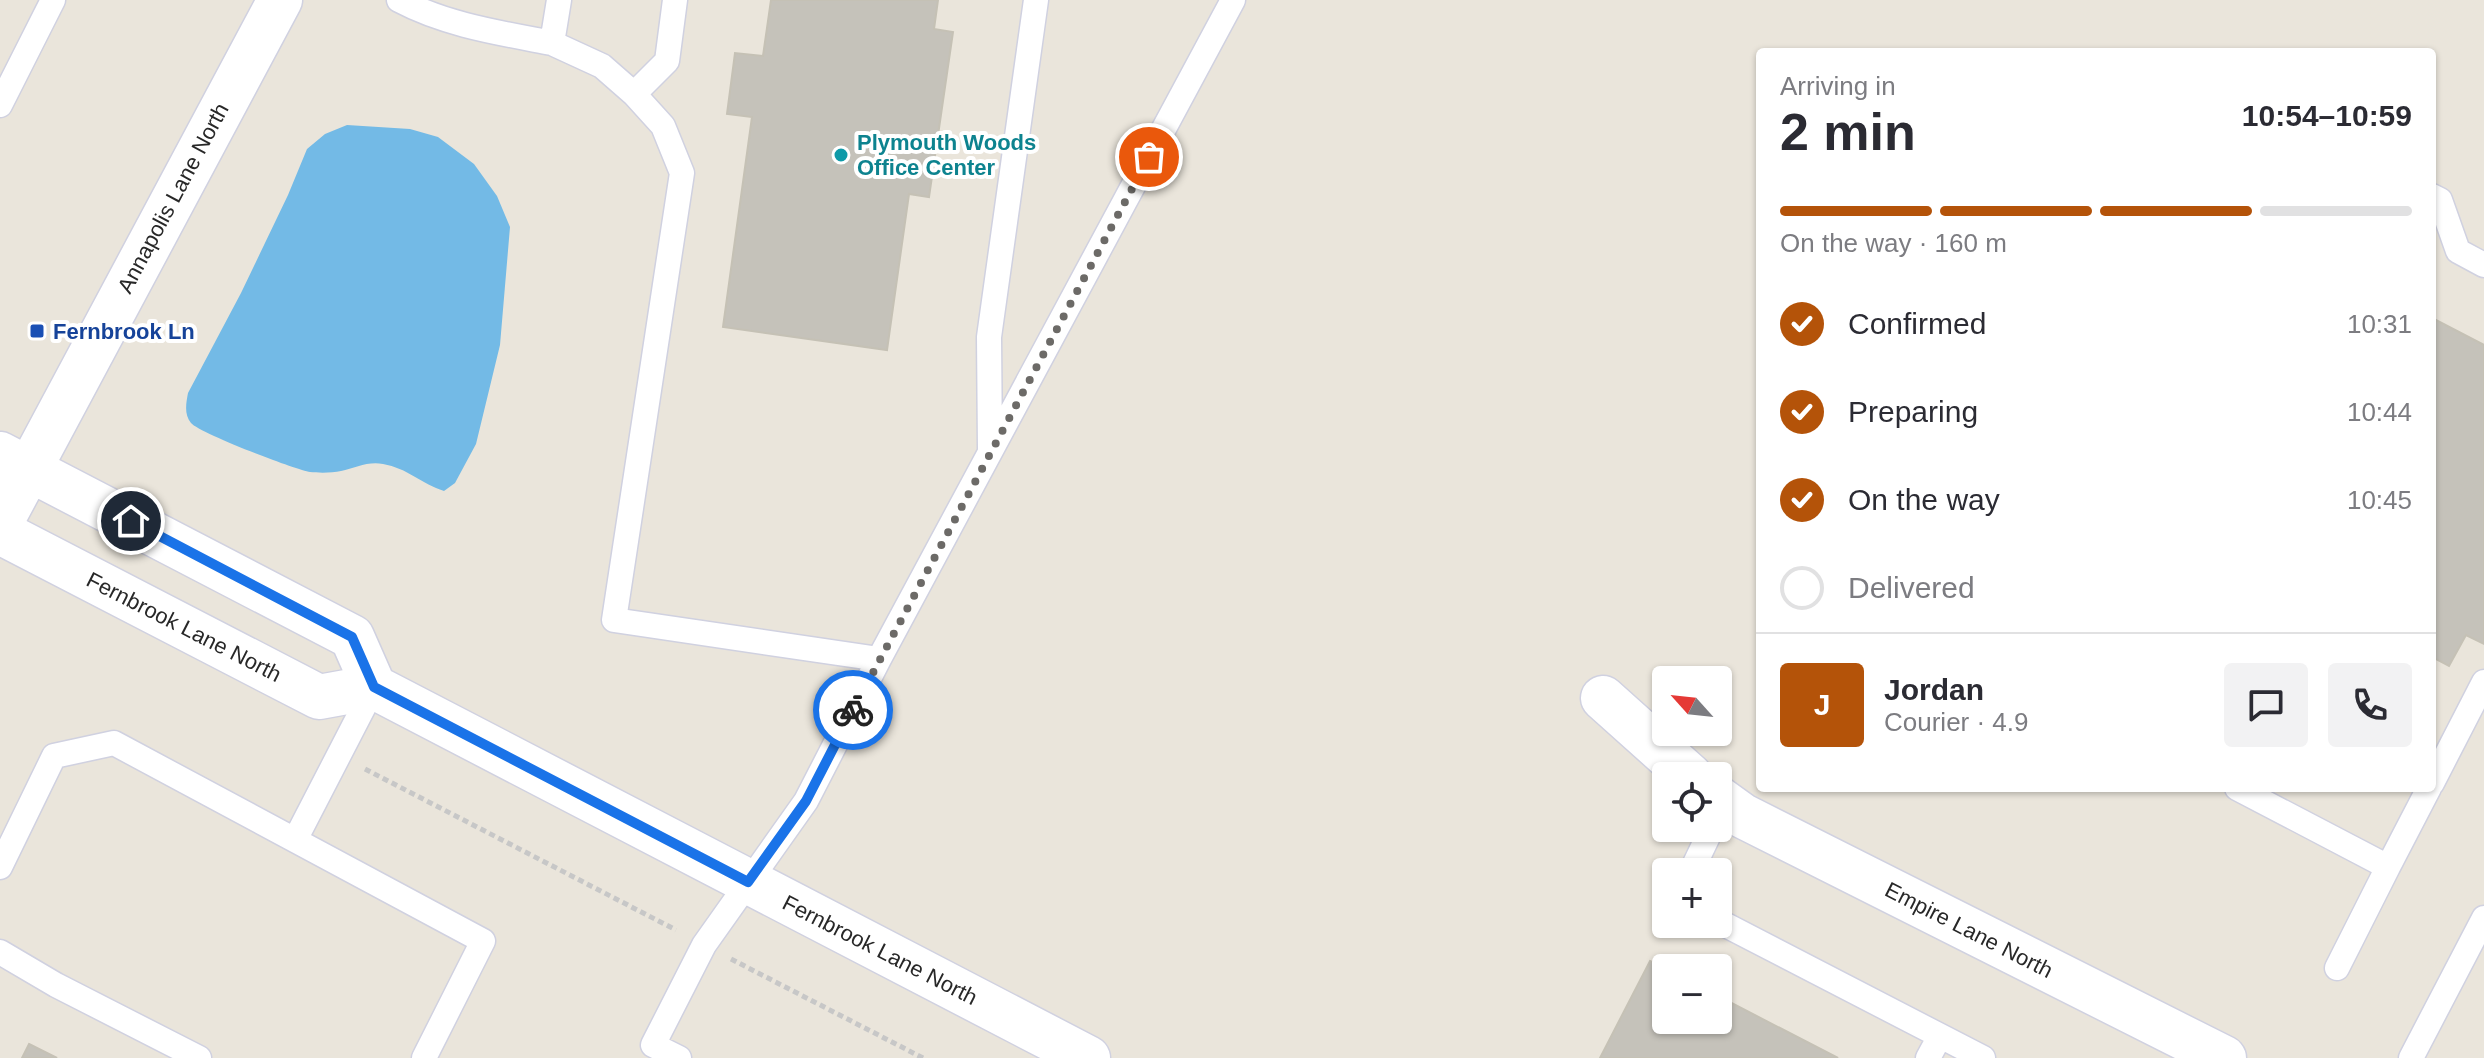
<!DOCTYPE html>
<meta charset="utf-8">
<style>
body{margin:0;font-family:Arial,sans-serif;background:#f2f2f3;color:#2b2b33;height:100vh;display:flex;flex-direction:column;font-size:30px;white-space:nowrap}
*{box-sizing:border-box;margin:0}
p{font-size:26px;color:#7c7c81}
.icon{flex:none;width:44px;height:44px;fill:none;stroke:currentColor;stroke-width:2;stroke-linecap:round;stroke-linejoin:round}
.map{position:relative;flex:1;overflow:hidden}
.details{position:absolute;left:1756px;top:48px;width:680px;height:744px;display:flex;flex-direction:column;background:#fff;border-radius:8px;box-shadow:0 2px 6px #0004}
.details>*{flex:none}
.needle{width:52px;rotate:297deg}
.tools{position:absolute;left:1652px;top:666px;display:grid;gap:16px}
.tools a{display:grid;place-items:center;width:80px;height:80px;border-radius:8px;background:#fff;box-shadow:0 2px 6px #0004;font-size:40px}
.pin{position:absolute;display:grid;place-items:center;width:68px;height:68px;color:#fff;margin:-34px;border:4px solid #fff;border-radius:50%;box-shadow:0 2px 8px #0007}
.courier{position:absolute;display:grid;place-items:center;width:80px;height:80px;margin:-40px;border:6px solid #1a73e8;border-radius:50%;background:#fff;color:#222;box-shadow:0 2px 10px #0007}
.head em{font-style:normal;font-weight:700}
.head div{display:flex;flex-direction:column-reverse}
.head{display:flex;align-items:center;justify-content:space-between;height:136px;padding:0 24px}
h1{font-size:52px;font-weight:700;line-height:60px}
.bar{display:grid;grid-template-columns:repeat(4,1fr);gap:12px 8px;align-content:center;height:96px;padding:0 24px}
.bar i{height:10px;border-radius:6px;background:#e1e1e2}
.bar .active{background:#b45309}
.bar p{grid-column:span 4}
.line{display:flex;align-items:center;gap:20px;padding:0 24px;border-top:2px solid #e1e1e2}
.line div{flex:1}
.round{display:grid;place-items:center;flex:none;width:84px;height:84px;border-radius:8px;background:#f2f2f3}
ol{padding:0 24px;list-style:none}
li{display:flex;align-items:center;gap:24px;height:88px}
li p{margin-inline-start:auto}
li .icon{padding:8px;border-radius:50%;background:#b45309;color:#fff;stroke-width:4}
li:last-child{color:#7c7c81}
li i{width:44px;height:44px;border:4px solid #e1e1e2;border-radius:50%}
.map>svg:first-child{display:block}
.water{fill:#73bae6}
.building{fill:#c5c2ba;stroke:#c5c1b5;stroke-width:2}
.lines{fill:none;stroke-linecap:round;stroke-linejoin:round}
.lane-casing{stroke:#d0d1e0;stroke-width:27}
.street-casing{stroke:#d0d1e0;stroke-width:47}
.secondary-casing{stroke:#d0d1e0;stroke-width:47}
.path{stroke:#c7c7c7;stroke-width:5;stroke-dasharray:6 4;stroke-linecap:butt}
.lane{stroke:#fff;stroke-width:24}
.street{stroke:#fff;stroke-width:44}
.secondary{stroke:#fff;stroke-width:44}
.done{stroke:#6c6a67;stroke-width:8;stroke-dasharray:0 14.4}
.route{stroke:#1a73e8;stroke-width:10}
.culture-dot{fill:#0f9aa8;stroke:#fff;stroke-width:3}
.transit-dot{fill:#1a4fb4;stroke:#fff;stroke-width:3}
.labels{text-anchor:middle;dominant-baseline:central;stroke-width:8;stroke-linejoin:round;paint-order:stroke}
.culture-label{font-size:22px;font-weight:bold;fill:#0d838f;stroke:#fff;text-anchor:start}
.street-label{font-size:22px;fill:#282828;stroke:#fff}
.transit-label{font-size:22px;font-weight:bold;fill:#164399;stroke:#fff;text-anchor:start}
</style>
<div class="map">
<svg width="2484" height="1058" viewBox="0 0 2484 1058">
<rect width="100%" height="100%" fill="#eae5db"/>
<path class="water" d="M347 125 410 129 438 137 474 164 497 196 510 227 500 345 476 444 455 483 444 491C422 484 407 468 383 464 368 461 355 468 341 471 332 473 319 473 310 472 296 470 199 433 191 423 184 414 186 404 188 393L241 293 288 195 307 149 325 134Z"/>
<path class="building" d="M771 0H938L934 29 953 32 929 197 909 194 887 350 723 327 752 117 727 114 735 53 763 56Z
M2432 318 2484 345V644L2466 635 2449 666 2432 657Z
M1650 961 1666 969V1020H1718V996L1838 1058H1600Z
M29 1044 57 1058H22Z"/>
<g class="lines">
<g class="lane-casing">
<path id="lane" d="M399 0C446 25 500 33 552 43L559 0
M552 43 602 66 634 94 663 126 682 173 614 620 879 659
M634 94 667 61 675 0
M0 105 53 0
M2432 196 2440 200 2458 251 2484 265
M990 449 989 337 1036 0
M2432 783 2484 682
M2237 788 2388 867 2337 968
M295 840 374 687
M0 867 54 756 114 743 483 941 424 1058
M2388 867 2429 788
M1691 872 1712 828
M1718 921 1983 1058
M0 952 56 985 199 1058
M679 1058 653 1045 704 945 806 801 879 659 1233 0
M1928 1058 1940 1036
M2411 1058 2484 918"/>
</g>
<g class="street-casing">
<path id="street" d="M1603 698 1690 776
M1718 798 1743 816 2224 1058"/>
</g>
<g class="secondary-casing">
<path id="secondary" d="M0 454 352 637 374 687
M0 524 280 0
M0 532 319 697 374 687 1088 1058"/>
</g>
<path class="path" d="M365 769 676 930
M731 959 923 1058"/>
<use href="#lane" class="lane"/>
<use href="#street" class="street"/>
<use href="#secondary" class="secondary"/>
</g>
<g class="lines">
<path class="done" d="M853 710 1149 157"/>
<path class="route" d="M131 521 352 637 374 687 748 882 806 801 853 710"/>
</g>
<circle class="culture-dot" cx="841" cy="155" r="8"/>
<rect class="transit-dot" x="29" y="323" width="16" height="16" rx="4"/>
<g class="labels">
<g class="culture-label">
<text x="857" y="142">Plymouth Woods<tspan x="857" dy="25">Office Center</tspan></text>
</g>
<g class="street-label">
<text transform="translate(173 198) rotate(-62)">Annapolis Lane North</text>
<text transform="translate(184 627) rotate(27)">Fernbrook Lane North</text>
<text transform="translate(1969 930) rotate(27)">Empire Lane North</text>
<text transform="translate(880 950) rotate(27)">Fernbrook Lane North</text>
</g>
<g class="transit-label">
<text x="53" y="331">Fernbrook Ln</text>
</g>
</g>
</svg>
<div class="tools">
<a><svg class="needle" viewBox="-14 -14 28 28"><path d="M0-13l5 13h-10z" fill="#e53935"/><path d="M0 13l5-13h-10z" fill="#7c7c81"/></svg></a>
<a><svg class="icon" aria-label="locate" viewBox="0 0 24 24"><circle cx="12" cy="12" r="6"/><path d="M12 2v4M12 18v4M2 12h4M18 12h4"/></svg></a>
<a>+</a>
<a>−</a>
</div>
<div class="pin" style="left:1149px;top:157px;background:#ea580c"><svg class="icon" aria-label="bag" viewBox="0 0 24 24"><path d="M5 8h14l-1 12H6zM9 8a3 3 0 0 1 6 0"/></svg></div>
<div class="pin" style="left:131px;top:521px;background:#1f2937"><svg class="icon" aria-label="home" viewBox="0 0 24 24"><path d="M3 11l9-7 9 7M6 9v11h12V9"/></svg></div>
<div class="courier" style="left:853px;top:710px"><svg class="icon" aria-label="bike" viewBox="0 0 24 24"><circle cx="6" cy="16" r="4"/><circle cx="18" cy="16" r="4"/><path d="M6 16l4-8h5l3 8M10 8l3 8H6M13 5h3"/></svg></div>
<section class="details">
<div class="head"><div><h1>2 min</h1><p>Arriving in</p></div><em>10:54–10:59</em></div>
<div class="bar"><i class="active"></i><i class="active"></i><i class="active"></i><i></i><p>On the way · 160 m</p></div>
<ol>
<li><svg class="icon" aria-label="check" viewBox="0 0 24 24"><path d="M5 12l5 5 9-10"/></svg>Confirmed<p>10:31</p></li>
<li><svg class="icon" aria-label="check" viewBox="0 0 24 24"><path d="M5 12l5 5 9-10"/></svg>Preparing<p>10:44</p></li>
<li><svg class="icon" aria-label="check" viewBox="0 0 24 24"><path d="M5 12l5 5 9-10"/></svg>On the way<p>10:45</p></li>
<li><i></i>Delivered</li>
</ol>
<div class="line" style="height:144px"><b class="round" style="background:#b45309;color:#fff">J</b><div><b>Jordan</b><p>Courier · 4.9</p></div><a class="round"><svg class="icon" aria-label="chat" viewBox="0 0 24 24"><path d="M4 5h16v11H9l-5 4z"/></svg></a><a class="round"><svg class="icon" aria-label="phone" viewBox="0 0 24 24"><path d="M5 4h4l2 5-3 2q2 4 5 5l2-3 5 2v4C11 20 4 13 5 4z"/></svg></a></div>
</section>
</div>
